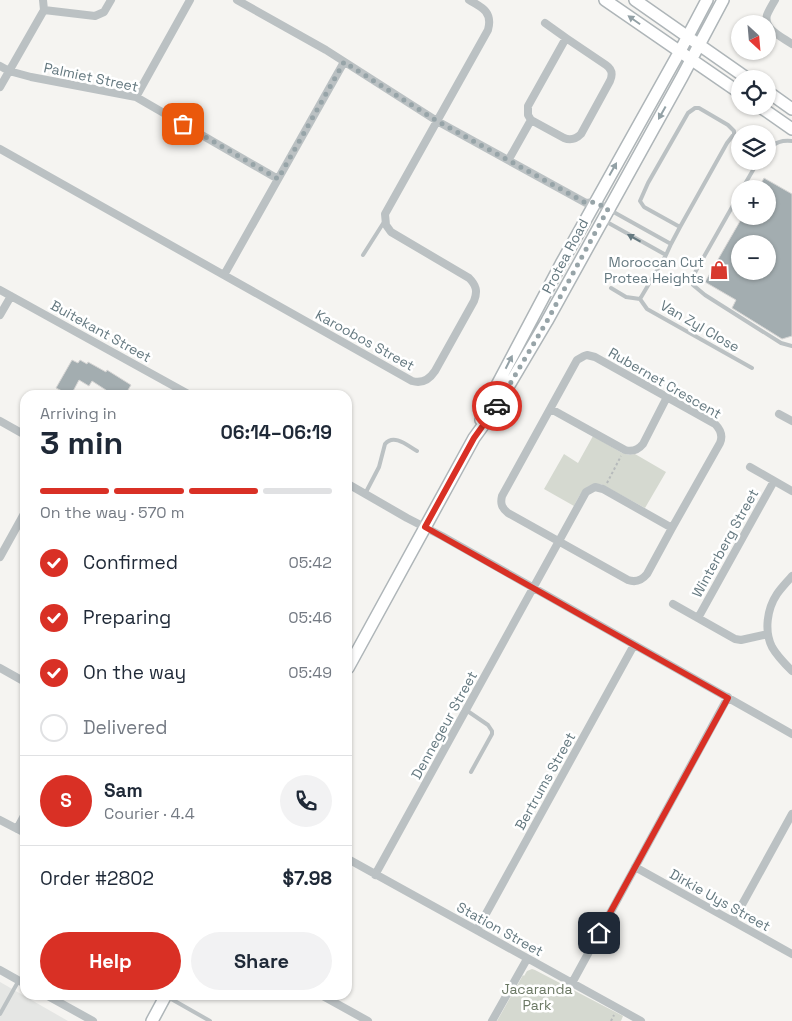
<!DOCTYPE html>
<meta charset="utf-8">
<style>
body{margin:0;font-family:"Space Grotesk",sans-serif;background:#f2f2f3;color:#1f2937;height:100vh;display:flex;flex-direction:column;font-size:19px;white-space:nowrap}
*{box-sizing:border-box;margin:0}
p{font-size:16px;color:#747a83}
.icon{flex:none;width:28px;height:28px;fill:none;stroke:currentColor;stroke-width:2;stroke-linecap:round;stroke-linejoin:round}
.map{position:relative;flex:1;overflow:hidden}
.details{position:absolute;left:20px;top:390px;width:332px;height:610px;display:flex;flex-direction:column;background:#fff;border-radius:15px;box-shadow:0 1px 4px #0004}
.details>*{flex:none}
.needle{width:32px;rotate:154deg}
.tools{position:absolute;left:731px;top:15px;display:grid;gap:10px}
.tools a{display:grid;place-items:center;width:45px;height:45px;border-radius:50%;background:#fff;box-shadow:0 1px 4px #0004;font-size:25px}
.pin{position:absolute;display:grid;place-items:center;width:42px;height:42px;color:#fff;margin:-21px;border-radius:10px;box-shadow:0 2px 8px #0006}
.courier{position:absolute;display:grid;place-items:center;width:50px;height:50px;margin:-25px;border:4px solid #d93025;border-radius:50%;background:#fff;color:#222;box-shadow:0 1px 6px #0007}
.overview em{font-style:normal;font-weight:700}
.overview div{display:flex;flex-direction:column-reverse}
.overview{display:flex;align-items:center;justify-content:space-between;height:85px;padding:0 20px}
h1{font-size:32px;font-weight:700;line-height:38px}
.bar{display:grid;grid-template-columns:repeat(4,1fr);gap:8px 5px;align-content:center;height:60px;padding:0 20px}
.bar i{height:6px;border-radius:4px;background:#e0e1e3}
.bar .current{background:#d93025}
.bar p{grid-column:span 4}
.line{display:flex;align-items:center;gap:12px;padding:0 20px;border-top:1px solid #e0e1e3}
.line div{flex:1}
.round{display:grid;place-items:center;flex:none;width:52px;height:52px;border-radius:26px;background:#f2f2f3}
ol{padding:0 20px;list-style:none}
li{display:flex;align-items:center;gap:15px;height:55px}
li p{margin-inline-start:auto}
li .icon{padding:5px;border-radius:50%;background:#d93025;color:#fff;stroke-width:4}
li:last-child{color:#747a83}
li i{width:28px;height:28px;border:2px solid #e0e1e3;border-radius:50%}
.primary-button{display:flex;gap:10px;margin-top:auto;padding:10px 20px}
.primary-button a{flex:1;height:58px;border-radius:30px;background:#d93025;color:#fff;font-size:20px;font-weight:700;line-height:58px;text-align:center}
.primary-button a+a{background:#f2f2f3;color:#1f2937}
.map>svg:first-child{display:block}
.built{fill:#e5e6e4}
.green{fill:#d5d9d0}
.building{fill:#a3adb0;stroke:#d6d5d4;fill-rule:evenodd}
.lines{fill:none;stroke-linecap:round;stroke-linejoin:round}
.secondary-casing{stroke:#aeb5b8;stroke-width:14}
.path{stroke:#b6babb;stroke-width:2;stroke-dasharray:2.5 2.5;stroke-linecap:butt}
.lane{stroke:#bbc1c3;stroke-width:4}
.street{stroke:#bbc1c3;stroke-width:8}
.secondary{stroke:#fff;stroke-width:11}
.oneway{fill:#93a1a6}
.oneway2{fill:#657980}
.done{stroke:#97a4a8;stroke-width:5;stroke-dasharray:0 9}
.route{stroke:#d93025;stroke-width:6}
.labels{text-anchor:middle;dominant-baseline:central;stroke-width:5;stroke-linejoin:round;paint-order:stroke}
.street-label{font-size:14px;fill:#657980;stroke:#fff}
.poi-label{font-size:14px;fill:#657980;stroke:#fff;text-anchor:end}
.park-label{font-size:14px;fill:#6b7864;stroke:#fff}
</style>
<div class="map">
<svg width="792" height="1021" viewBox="0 0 792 1021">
<rect width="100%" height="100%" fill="#f5f4f1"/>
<path class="built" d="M0 982 68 1021H0Z"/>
<path class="green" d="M593 436 622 453 629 455 635 454 666 472 645 508 601 484C585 483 580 494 574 506L544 489 564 454 578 463Z
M532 969 535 970 623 1016 621 1021H497L523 975 524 976 527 971Z"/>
<path class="building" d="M764 178 792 194V336L782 339 732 308 736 300 705 282 743 216H768V189H758ZM740 244H768V271H740Z
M72 360 78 363 80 360 87 364 88 362 106 372 107 370 131 385 125 395H107L109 392 92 381 89 386 79 380 71 395H70L56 388Z"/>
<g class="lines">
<g class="secondary-casing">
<path id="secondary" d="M605 0 740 93
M635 0 748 79
M768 92 792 109
M759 106 792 129
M481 420 487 404 561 264 680 51 707 0
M348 668 474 438 495 409 547 321 682 77 723 0
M152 1021 166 995"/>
</g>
<path class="path" d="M607 483 621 456
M611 1021 614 1015"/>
<path class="lane" d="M768 150C775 142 782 140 792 141
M742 189 756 165 759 161
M740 193 693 276V285L705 295 781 343 792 346
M610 210 671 244
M605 221 666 255
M363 255 384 222
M611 288 626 297 640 299 647 309 752 368
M640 299 666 255 671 244 680 227 644 207 640 201 648 183 688 113 695 108H699L728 125 734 131V134L727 143 680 227
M365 494 379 467 385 444C394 433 408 446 417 451
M466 710 488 725 492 731V734L471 772
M166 996 210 1021
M0 1014 19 980"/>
<path class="street" d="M237 0 326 50 437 121 586 203 595 202 608 209
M775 0C772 5 769 10 767 15 763 29 782 37 792 44
M44 10 95 16 104 12 111 0
M545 23 566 38
M0 66 9 71 31 77 136 97 278 179
M0 87 44 10 43 0
M136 97 190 0
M0 149 412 381C422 384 429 380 435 371L474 301C478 291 476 285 469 278L391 232 386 225 385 214 488 30C493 12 482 7 469 0
M509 159 531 120 528 115V106L566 38 606 65C612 69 613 74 610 81L581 134C576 139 571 141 564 138L531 120
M224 275 344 62
M0 290 190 395
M0 315 11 296
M587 355 595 357 715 424C721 430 723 436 720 443L672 528 647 574C642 580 636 583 628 580L508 513C502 508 500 504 502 496L577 360 584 356Z
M551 409 625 450C632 452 638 450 643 444L667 397
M779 414 792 421
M0 421 25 435
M750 467 792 491
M348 484 407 518 442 536 792 734
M0 557 25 512
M792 576C787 582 781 588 777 594 767 609 764 631 772 647 777 656 785 664 792 671
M673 604 735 639 741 640 768 634
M698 618 774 481
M0 668 25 682
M0 820 25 833
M17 829 25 814
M348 859 641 1021
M635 867 792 954
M375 875 586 492 595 487 603 489 672 528
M733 921 792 814
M477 930 634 645
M0 970 25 984
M572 983 728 697
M46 995 93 1021
M321 995 368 1021
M492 1021 527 959"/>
<use href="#secondary" class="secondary"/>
</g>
<defs><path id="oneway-solid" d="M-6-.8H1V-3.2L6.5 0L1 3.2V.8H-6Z" transform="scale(1.25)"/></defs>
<g class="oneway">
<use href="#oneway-solid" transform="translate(634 20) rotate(-145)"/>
<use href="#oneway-solid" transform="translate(662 113) rotate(119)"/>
<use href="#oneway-solid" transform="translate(613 169) rotate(-61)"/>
<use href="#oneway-solid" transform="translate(509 362) rotate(-63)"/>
</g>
<use class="oneway2" href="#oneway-solid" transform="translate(634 238) rotate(-151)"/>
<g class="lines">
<path class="done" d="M183 124 278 179 344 62 437 121 586 203 595 202 608 209 547 321 497 406"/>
<path class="route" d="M497 406 474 438 425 527 728 698 599 933"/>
</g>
<defs>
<g id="shop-bare" transform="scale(1.5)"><path d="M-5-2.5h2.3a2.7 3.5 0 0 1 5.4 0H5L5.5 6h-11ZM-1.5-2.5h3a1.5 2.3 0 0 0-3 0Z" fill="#d8392e" stroke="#fff" stroke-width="2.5" paint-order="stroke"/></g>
</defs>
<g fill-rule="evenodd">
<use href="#shop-bare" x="719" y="270"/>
</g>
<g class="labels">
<g class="street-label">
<text transform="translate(91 77) rotate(12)">Palmiet Street</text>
<text transform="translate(565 256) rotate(-62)">Protea Road</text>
<text transform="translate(700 326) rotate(30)">Van Zyl Close</text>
<text transform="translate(101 331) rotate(29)">Buitekant Street</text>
<text transform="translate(365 340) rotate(29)">Karoobos Street</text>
<text transform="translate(665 383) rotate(30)">Rubernet Crescent</text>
<text transform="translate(725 543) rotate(-61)">Winterberg Street</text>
<text transform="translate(444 725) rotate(-61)">Dennegeur Street</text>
<text transform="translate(545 781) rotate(-61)">Bertrums Street</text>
<text transform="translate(720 900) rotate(29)">Dirkie Uys Street</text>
<text transform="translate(500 929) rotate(29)">Station Street</text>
</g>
<g class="poi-label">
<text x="704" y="262">Moroccan Cut<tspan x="704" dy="16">Protea Heights</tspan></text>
</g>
<g class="park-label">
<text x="537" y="989">Jacaranda<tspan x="537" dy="16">Park</tspan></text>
</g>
</g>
</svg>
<div class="tools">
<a><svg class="needle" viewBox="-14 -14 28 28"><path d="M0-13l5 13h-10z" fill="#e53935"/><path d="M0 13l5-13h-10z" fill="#747a83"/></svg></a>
<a><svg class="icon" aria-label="locate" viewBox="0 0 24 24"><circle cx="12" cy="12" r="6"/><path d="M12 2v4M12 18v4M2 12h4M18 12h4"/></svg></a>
<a><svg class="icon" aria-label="layers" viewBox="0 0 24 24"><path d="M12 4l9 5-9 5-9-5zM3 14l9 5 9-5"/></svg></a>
<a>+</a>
<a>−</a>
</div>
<div class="pin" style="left:183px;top:124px;background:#ea580c"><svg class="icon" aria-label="bag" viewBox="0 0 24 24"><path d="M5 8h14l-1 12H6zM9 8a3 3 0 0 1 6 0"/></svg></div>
<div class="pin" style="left:599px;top:933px;background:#1f2937"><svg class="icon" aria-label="home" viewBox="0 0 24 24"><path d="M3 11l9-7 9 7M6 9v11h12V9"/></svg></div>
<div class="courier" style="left:497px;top:406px"><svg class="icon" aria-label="car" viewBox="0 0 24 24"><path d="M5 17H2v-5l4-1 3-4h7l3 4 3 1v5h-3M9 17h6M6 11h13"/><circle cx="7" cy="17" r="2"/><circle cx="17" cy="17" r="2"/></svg></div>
<section class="details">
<div class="overview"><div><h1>3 min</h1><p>Arriving in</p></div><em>06:14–06:19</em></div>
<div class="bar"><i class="current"></i><i class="current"></i><i class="current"></i><i></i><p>On the way · 570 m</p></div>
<ol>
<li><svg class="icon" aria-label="check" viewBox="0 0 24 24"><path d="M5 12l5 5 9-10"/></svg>Confirmed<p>05:42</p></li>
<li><svg class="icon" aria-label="check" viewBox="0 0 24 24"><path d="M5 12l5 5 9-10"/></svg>Preparing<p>05:46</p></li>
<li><svg class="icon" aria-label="check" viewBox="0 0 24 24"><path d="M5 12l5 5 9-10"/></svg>On the way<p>05:49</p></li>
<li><i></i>Delivered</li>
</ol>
<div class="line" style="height:90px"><b class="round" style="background:#d93025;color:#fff">S</b><div><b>Sam</b><p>Courier · 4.4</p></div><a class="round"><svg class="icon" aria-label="phone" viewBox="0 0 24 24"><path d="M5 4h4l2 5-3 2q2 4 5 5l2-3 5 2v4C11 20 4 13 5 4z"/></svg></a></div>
<div class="line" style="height:65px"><div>Order #2802</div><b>$7.98</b></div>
<div class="primary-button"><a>Help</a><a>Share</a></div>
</section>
</div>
